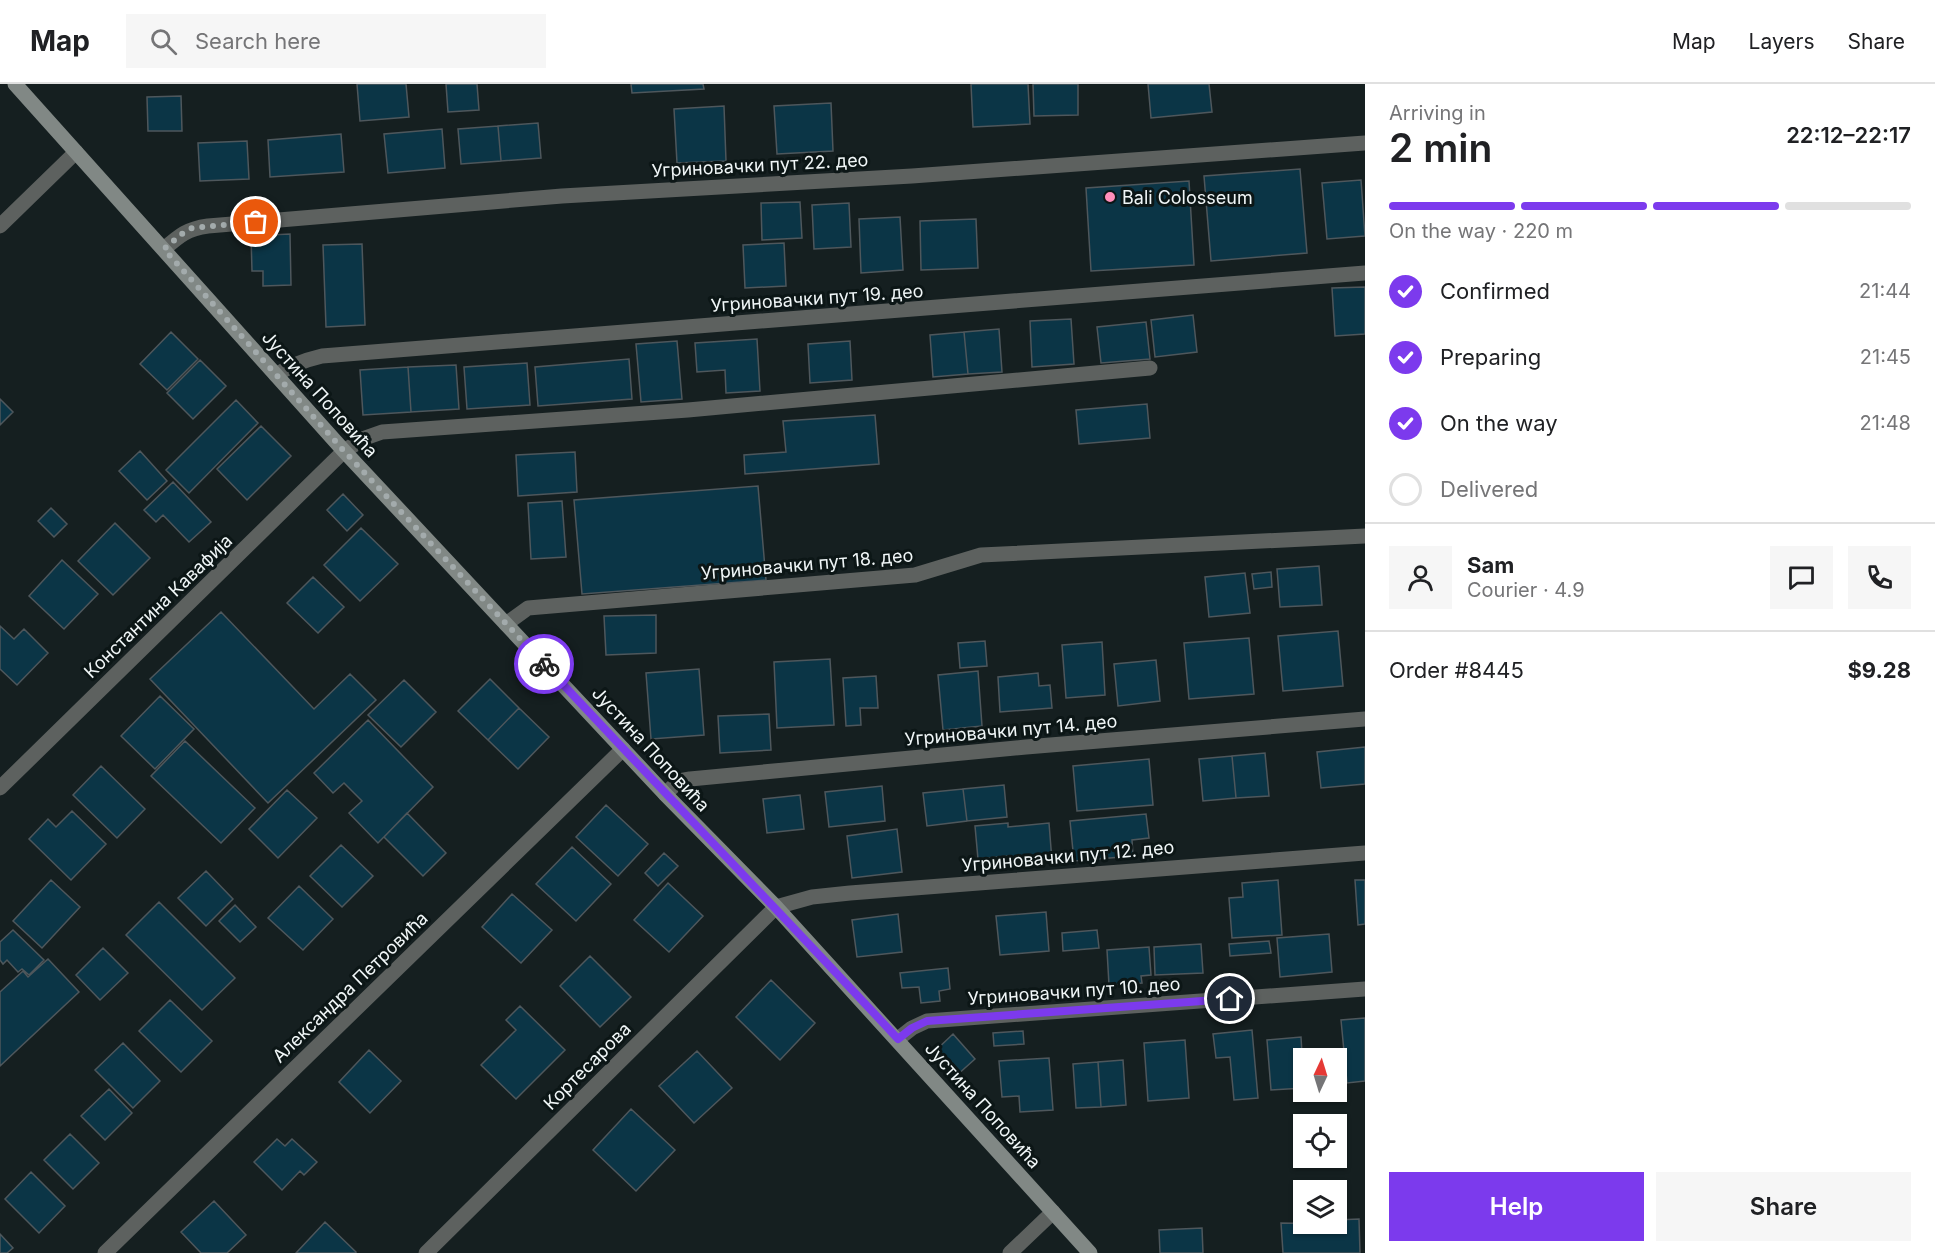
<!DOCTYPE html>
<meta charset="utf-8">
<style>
body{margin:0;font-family:Inter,sans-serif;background:#f6f6f6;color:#202124;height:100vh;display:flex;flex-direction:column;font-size:22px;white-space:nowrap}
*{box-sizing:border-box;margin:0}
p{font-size:20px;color:#757577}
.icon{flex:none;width:33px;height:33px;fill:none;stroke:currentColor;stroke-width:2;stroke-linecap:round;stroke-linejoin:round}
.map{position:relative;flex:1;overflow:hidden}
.panel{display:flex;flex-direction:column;background:#fff;width:570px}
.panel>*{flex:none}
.needle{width:39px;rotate:4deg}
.tools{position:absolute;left:1293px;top:964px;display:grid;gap:12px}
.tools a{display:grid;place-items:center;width:54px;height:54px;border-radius:0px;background:#fff;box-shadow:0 2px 4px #0004;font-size:30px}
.pin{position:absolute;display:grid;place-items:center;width:51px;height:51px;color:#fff;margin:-26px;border:3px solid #fff;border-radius:50%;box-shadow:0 2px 6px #0007}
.courier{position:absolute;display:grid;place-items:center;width:60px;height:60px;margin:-30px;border:4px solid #7c3aed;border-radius:50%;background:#fff;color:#222;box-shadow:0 2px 8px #0007}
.summary em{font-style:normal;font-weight:600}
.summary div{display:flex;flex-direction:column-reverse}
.summary{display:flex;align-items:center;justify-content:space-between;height:102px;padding:0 24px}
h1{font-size:39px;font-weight:600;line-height:45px}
.bar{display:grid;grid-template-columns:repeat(4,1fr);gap:9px 6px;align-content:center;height:72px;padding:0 24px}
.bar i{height:8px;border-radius:4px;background:#e0e0e0}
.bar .current{background:#7c3aed}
.bar p{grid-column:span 4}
.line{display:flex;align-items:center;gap:15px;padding:0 24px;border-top:2px solid #e0e0e0}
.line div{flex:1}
.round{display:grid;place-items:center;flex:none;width:63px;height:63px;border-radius:0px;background:#f6f6f6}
ol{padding:0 24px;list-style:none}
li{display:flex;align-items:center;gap:18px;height:66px}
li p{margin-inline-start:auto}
li .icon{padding:6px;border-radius:50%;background:#7c3aed;color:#fff;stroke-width:4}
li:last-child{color:#757577}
li i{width:33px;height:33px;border:3px solid #e0e0e0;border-radius:50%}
.button{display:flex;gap:12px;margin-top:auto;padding:12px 24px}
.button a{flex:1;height:69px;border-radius:0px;background:#7c3aed;color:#fff;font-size:24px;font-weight:600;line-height:69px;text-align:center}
.button a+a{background:#f6f6f6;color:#202124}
header{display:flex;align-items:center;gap:36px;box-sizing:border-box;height:84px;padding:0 30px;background:#fff;border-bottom:2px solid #e0e0e0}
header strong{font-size:28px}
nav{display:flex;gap:33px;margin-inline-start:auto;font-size:21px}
.search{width:420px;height:54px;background:#f6f6f6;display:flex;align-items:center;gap:15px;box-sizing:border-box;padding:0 21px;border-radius:0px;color:#757577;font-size:22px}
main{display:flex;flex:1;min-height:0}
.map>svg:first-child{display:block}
.building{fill:#0b3546;stroke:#4e575c;stroke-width:1.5}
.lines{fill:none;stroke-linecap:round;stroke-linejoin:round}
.street{stroke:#5d615f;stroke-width:15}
.secondary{stroke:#818885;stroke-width:15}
.done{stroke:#a3abac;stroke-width:6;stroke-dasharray:0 10.8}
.route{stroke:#7c3aed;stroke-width:8}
.poi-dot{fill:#ff8eba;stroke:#0c1616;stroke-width:2}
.labels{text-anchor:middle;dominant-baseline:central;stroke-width:6;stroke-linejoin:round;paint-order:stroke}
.street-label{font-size:18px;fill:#f0f6f7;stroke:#0c1616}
.poi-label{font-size:18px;fill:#f0f6f7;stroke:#0c1616;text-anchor:start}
</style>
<header>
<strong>Map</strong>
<div class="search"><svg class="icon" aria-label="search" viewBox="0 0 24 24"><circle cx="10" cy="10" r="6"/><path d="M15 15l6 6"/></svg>Search here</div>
<nav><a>Map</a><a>Layers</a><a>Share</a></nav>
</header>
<main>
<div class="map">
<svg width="1365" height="1169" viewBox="0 0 1365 1169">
<rect width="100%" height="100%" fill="#151f20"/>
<path class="building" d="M357 0H406L409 33 360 37Z
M446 0H477L479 26 448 28Z
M631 0H703L704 5 632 9Z
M971 0H1028L1030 40 973 43Z
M1033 0H1078V31L1034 32Z
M1148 0H1209L1212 28 1151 34Z
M181 12 182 47H148L147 13Z
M831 19 833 67 777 70 774 22Z
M724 22 726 77 677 79 674 25Z
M538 39 541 74 501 77 498 42Z
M498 42 501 77 461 80 458 45Z
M442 45 445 84 388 89 384 50Z
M341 50 344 88 270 93 268 56Z
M247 57 249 95 200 97 198 59Z
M1300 85 1307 169 1211 177 1204 92Z
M1361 96 1365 152 1327 155 1322 99Z
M1189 97 1194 181 1091 187 1086 104Z
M800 118 802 154 762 156 761 119Z
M849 119 851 163 814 165 812 121Z
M900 133 903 186 861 189 859 135Z
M976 135 978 184 921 186 920 137Z
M290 150 291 201 263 202V187H252L251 152Z
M784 159 786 202 745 204 743 161Z
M362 160 365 241 326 243 323 161Z
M1365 203V250L1335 252 1332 204Z
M1193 231 1197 268 1155 273 1151 236Z
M1071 235 1074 280 1032 283 1030 237Z
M1146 238 1150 275 1101 279 1097 243Z
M999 245 1002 288 968 290 964 248Z
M171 248 198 275 167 306 140 280Z
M964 248 968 290 933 293 930 251Z
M757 255 760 307 726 309 725 286 697 288 695 259Z
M677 257 682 315 641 318 636 260Z
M850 257 852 296 810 299 808 260Z
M629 275 632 315 538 322 535 283Z
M200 276 226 302 193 335 167 309Z
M527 279 530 321 467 325 464 283Z
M456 281 459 325 411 328 408 283Z
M408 283 411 328 363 331 360 286Z
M0 315 13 328 0 341Z
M236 316 258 339 189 409 166 386Z
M1147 320 1150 354 1079 360 1076 326Z
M875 331 879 380 745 390 744 371 786 368 783 337Z
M261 342 291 372 247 416 217 385Z
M140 367 167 397 147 416 119 387Z
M575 368 577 408 518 412 516 371Z
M173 398 211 438 189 458 163 431 156 438 144 426Z
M758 402 766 496 582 510 574 416Z
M343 410 363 431 347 447 327 426Z
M562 417 566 473 531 475 528 419Z
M51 424 67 440 54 453 38 437Z
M115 439 150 474 113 511 78 477Z
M361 444 398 480 360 517 324 481Z
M62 476 98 510 64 545 29 512Z
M1319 482 1322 521 1280 523 1277 485Z
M1271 488 1272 503 1254 505 1252 490Z
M1245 489 1250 529 1209 533 1205 493Z
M313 493 344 523 318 549 287 519Z
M221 528 314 625 350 590 376 616 268 719 150 595Z
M656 531V569L606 571 604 532Z
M0 542 14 555 24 545 48 569 17 601 0 585Z
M1338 547 1343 602 1283 607 1278 552Z
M1249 554 1254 610 1189 615 1184 559Z
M985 557 987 582 960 584 958 559Z
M1102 558 1105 611 1066 614 1062 561Z
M830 575 834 641 777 644 774 578Z
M1156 576 1160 617 1118 622 1114 580Z
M699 585 704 651 651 655 646 589Z
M978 587 982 642 943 646 938 591Z
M1038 589 1039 602 1050 601 1052 624 1000 628 998 593Z
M876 592 878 624H860L861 641 846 642 843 594Z
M490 595 519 624 488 656 458 627Z
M404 596 436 628 401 663 368 631Z
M160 612 194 645 155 685 121 652Z
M519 624 549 653 518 685 488 656Z
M769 630 771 666 720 669 718 632Z
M368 636 433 703 378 759 349 729 362 717 344 699 333 709 314 689Z
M185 657 255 724 221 759 151 692Z
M1365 663V700L1321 704 1317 668Z
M1265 669 1269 712 1236 714 1232 672Z
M1232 672 1236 714 1203 717 1199 675Z
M1149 675 1153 721 1077 727 1073 682Z
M101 682 145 725 117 754 73 711Z
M1004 701 1007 733 967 737 963 705Z
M882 702 885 737 829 743 825 708Z
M963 705 967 737 927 742 923 709Z
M287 706 317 734 278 774 249 745Z
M800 711 804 745 767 749 763 715Z
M606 721 648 760 618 792 576 753Z
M72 727 106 760 71 796 29 755 48 735 56 743Z
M407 729 446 769 423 792 384 753Z
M1146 730 1149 754 1132 756 1133 772 1074 777 1070 737Z
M1008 739V743L1049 739 1052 777 1008 780V772L978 775 975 742Z
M897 745 902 788 852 794 847 752Z
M341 761 373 792 342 823 310 792Z
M572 763 611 800 576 837 536 800Z
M664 769 678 782 658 802 645 789Z
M206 787 233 815 206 842 178 814Z
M51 796 80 823 42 864 13 837Z
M1278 796 1282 851 1232 854 1229 814 1243 813 1242 799Z
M1355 796H1365V840L1358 841Z
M668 799 703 832 669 868 634 836Z
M299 802 333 835 303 866 268 834Z
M512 810 552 846 521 879 482 843Z
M159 818 235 894 202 926 126 851Z
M235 821 256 843 240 858 219 837Z
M1046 828 1049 867 1000 871 996 832Z
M898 830 902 868 857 873 852 836Z
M13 846 44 876 29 891 22 885 18 888 7 876 3 880 0 876V858Z
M1097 846 1099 864 1063 867 1062 849Z
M1329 850 1332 888 1280 893 1277 854Z
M1269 857 1271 869 1230 872 1229 860Z
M1201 860 1203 889 1155 891 1154 863Z
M1149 863 1151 891 1141 892 1142 899 1109 901 1107 866Z
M103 864 128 889 100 916 76 891Z
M590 872 631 913 600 943 560 902Z
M48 875 79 908 0 982V908L23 887 28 893Z
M948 884 950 905 939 907 940 917 921 919 919 903 902 904 900 889Z
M771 896 815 939 780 976 736 933Z
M170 916 212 957 181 988 139 947Z
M520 922 565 966 516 1015 481 981 516 946 506 936Z
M1365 934V997L1347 999 1341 936Z
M1252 946 1258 1014 1234 1016 1230 973 1216 974 1213 950Z
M1023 947 1024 960 994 962 993 949Z
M953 950 975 975 956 992 934 968Z
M1301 953 1304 1004 1271 1006 1267 956Z
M1185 956 1189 1014 1148 1017 1144 959Z
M123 959 160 997 133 1024 95 986Z
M1340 965 1343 990 1336 991V975H1307L1306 969Z
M369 966 401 997 370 1029 339 998Z
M697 967 732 1004 694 1039 659 1002Z
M1049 974 1053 1026 1020 1028 1019 1012 1002 1013 999 977Z
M1123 976 1126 1021 1101 1023 1098 978Z
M1098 978 1101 1023 1076 1024 1073 980Z
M109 1005 132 1029 105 1056 81 1032Z
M631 1025 675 1066 636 1107 593 1066Z
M70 1050 99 1079 73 1105 44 1076Z
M277 1055 285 1062 292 1055 317 1078 304 1091 300 1087 282 1106 254 1078Z
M31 1088 65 1122 39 1149 5 1115Z
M214 1117 246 1151 227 1169H201L181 1148Z
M1359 1135 1360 1169H1283L1281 1139 1336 1140V1136Z
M325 1138 356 1168V1169H296Z
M1202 1144 1203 1169H1160L1159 1146Z
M0 1150 13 1164 7 1169H0Z"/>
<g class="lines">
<path class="street" d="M0 142 76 68
M164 165C180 151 187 145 208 142L562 112 912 92 1365 59
M276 291C291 281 305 276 322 272L1365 189
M506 540 528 524 915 491 981 471 1365 452
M0 704 344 367 365 354 382 348 688 326 1150 284
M665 710 679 697 690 695 1026 663 1365 635
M898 955 912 944 927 937 1365 905
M105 1169 623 665
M426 1169 776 823 812 813 850 809 1365 769
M1010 1169 1053 1128"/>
<path class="secondary" d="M15 0 344 367 665 710 776 823 1090 1169"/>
</g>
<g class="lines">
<path class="done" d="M256 138 192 144 183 149 164 165 344 367 544 580"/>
<path class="route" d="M544 580C661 706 781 829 898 955L912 944 927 937 1230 915"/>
</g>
<circle class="poi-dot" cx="1110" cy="113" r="6"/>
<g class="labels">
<g class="street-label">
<text transform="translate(760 81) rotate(-3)">Угриновачки пут 22. део</text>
<text transform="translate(817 214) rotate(-4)">Угриновачки пут 19. део</text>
<text transform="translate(320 310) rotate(48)">Јустина Поповића</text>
<text transform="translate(807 480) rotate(-5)">Угриновачки пут 18. део</text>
<text transform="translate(158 522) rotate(-44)">Константина Кавафија</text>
<text transform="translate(1011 646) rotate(-5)">Угриновачки пут 14. део</text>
<text transform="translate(651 665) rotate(47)">Јустина Поповића</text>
<text transform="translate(1068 772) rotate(-5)">Угриновачки пут 12. део</text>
<text transform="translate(350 903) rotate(-44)">Александра Петровића</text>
<text transform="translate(1074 907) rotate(-4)">Угриновачки пут 10. део</text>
<text transform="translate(587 982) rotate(-45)">Кортесарова</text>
<text transform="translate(983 1021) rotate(48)">Јустина Поповића</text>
</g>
<g class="poi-label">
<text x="1122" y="113">Bali Colosseum</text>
</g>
</g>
</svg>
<div class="tools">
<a><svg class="needle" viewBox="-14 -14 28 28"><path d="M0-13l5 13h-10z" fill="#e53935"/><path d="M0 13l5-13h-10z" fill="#757577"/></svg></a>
<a><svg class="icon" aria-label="locate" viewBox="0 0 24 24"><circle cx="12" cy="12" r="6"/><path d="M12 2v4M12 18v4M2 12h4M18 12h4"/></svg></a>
<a><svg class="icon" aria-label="layers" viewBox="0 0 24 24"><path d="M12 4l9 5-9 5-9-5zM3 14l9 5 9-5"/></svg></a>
</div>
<div class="pin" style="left:256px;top:138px;background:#ea580c"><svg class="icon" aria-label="bag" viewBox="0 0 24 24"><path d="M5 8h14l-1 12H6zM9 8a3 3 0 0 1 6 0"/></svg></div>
<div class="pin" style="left:1230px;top:915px;background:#1f2937"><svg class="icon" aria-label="home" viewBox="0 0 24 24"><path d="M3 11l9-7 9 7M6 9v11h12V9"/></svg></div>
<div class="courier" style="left:544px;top:580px"><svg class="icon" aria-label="bike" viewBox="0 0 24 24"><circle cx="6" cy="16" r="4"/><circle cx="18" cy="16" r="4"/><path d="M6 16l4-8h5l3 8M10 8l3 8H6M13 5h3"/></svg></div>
</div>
<section class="panel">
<div class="summary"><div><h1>2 min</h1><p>Arriving in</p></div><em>22:12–22:17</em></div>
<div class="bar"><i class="current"></i><i class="current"></i><i class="current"></i><i></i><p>On the way · 220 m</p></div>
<ol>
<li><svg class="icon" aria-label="check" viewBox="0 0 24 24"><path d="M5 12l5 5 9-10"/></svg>Confirmed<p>21:44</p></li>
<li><svg class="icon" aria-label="check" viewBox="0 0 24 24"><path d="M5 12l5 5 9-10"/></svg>Preparing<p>21:45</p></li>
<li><svg class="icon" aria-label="check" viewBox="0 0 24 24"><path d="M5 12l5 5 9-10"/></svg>On the way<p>21:48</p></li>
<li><i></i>Delivered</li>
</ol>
<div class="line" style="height:108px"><a class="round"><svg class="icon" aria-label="person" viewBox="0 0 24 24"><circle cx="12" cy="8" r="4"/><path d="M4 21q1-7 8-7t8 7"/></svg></a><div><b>Sam</b><p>Courier · 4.9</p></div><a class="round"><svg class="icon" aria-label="chat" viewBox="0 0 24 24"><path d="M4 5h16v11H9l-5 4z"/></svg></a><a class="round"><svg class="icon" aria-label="phone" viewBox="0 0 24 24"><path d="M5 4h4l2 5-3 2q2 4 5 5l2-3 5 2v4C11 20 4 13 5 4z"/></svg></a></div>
<div class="line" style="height:78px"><div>Order #8445</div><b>$9.28</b></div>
<div class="button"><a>Help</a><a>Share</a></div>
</section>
</main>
